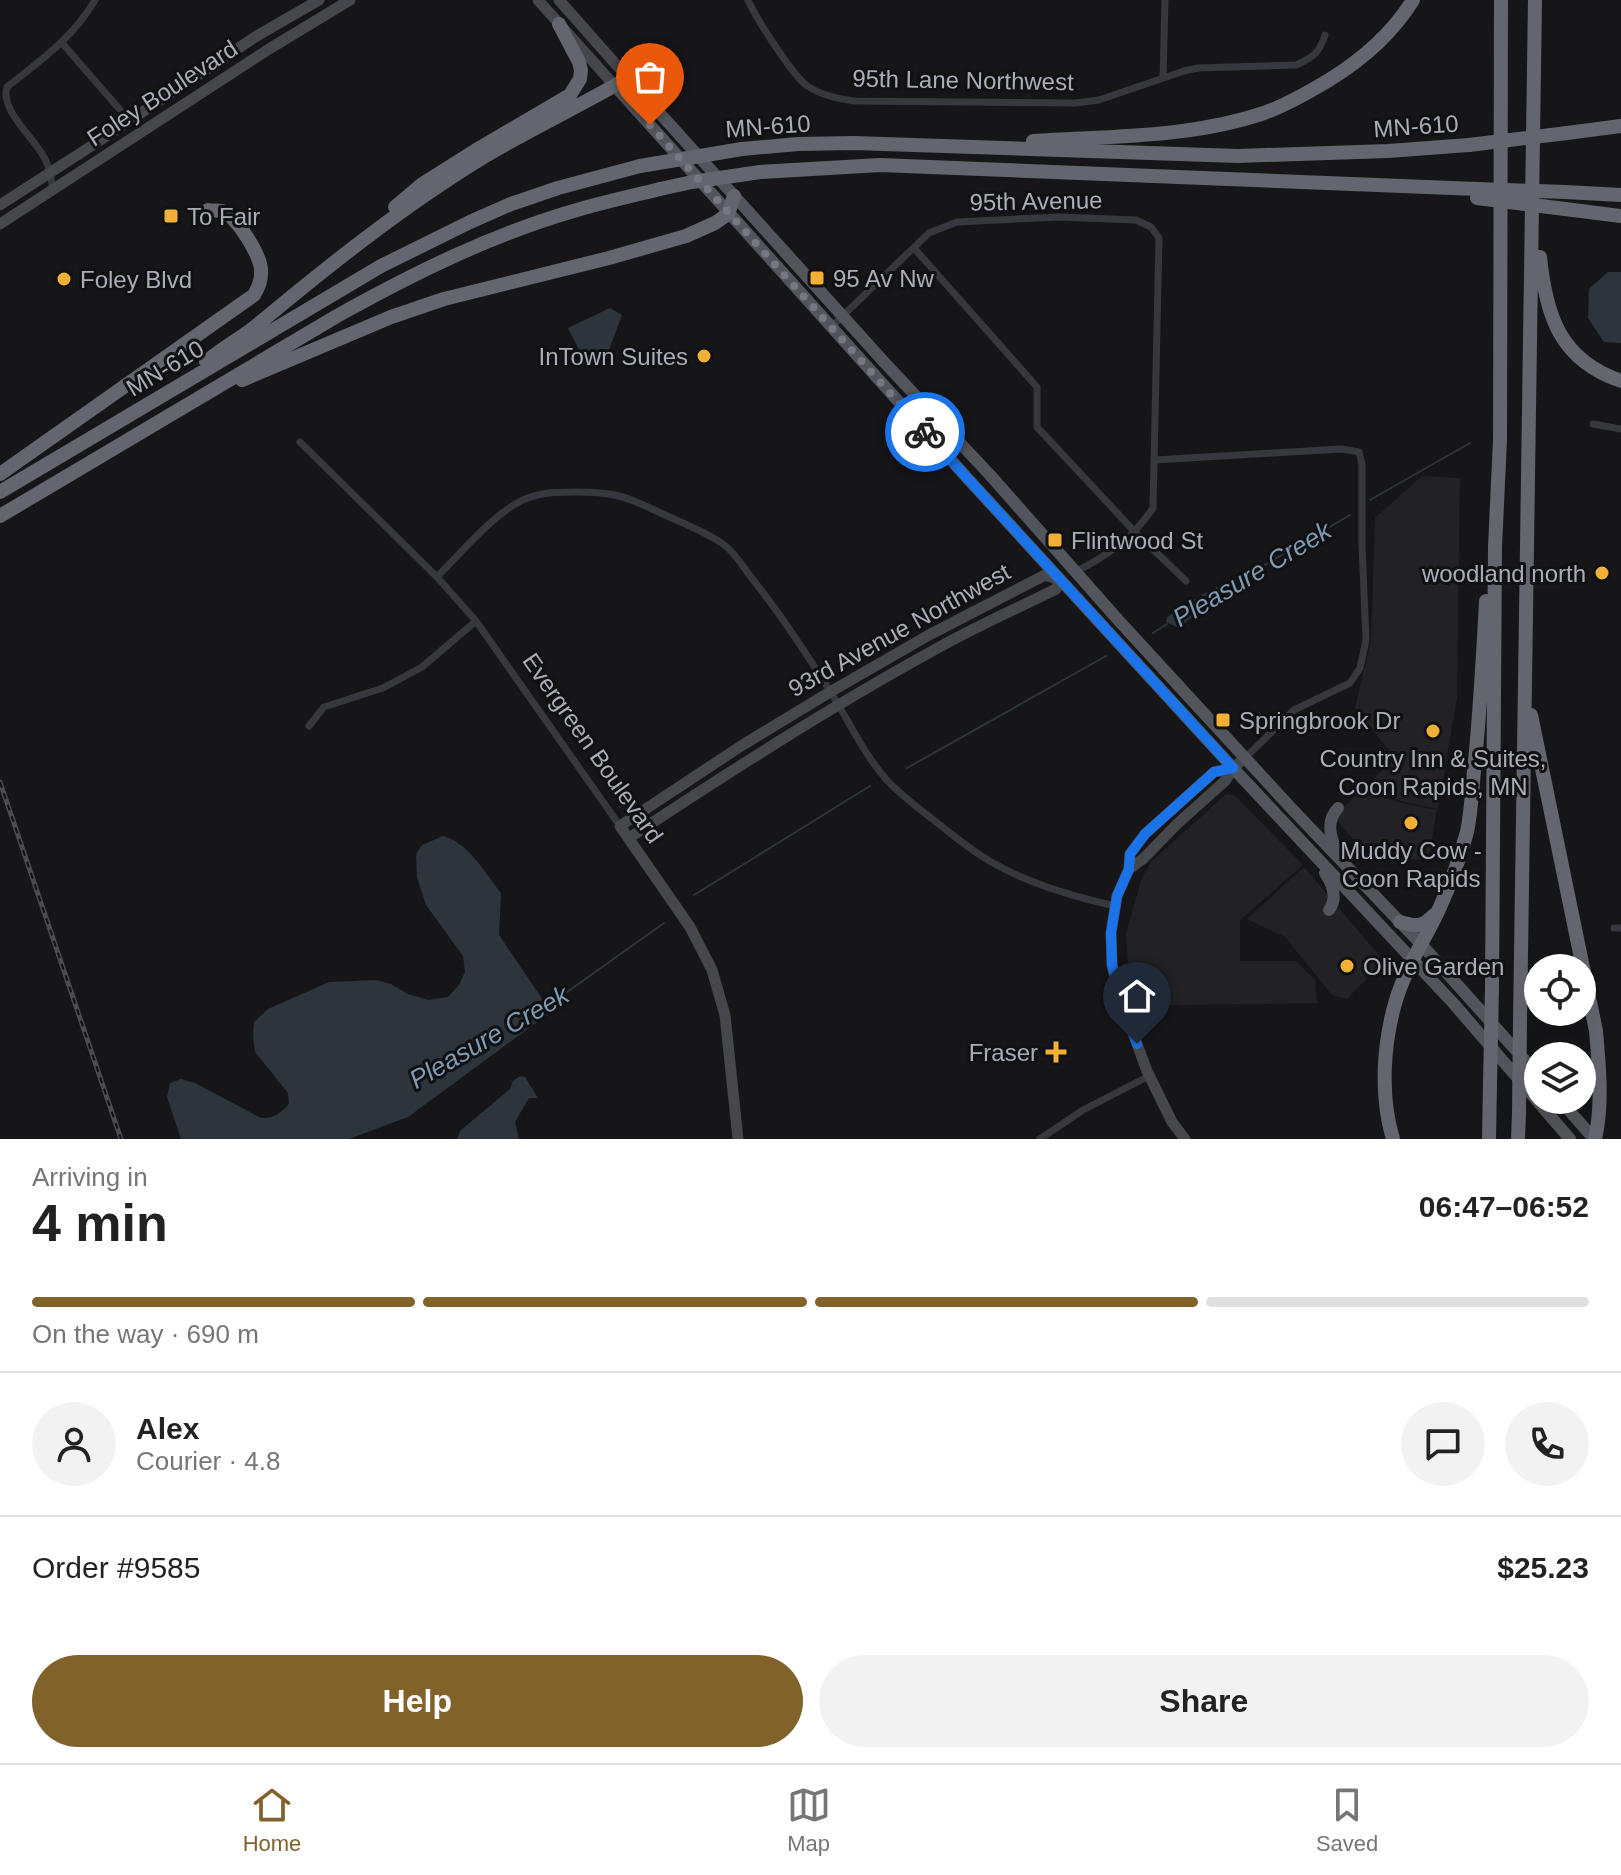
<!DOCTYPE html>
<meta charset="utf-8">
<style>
body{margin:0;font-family:Helvetica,sans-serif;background:#f2f2f2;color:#222;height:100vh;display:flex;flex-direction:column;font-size:30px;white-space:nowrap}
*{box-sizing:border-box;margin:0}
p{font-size:26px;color:#767676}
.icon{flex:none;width:44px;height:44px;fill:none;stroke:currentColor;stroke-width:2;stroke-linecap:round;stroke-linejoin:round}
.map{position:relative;height:1139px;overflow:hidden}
.drawer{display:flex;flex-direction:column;background:#fff;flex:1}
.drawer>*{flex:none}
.buttons{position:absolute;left:1524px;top:954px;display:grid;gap:16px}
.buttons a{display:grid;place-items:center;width:72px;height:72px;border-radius:50%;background:#fff;box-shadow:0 8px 32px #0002;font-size:40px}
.pin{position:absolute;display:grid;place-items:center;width:68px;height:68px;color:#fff;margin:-82px -34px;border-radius:50% 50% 50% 0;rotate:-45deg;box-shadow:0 0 8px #0007}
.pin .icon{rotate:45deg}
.courier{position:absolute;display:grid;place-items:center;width:80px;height:80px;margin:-40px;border:6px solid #1a73e8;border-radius:50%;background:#fff;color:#222;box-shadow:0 2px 10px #0007}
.headline em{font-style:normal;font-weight:700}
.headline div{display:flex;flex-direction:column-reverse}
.headline{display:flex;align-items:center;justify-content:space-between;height:136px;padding:0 32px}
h1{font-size:52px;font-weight:700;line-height:60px}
.bar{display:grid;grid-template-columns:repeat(4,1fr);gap:12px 8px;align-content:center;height:96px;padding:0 32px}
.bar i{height:10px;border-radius:6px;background:#e0e0e0}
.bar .active{background:#80622a}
.bar p{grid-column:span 4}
.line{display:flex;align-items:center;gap:20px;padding:0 32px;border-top:2px solid #e0e0e0}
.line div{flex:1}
.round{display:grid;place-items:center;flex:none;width:84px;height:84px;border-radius:42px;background:#f2f2f2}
.cta{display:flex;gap:16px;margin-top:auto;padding:16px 32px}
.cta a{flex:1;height:92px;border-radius:48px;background:#80622a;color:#fff;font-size:32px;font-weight:700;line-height:92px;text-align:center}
.cta a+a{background:#f2f2f2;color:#222}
.dock{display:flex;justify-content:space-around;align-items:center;height:112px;border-top:2px solid #e0e0e0;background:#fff;font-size:22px;color:#767676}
.dock a{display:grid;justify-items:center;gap:4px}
.dock .active{color:#80622a}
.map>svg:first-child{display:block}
.built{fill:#222225}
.water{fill:#2c353c}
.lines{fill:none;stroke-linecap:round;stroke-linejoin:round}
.stream{stroke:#2c353c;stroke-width:2}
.street{stroke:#37383d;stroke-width:7}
.secondary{stroke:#45474d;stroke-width:11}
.primary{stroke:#53555c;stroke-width:12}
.highway{stroke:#63666e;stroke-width:14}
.rail-casing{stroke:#4a4c52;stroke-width:5}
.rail{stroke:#111113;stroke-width:2;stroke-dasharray:6;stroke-linecap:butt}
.highway-bridge{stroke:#63666e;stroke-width:14}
.done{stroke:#757880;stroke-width:8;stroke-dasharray:0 14.4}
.route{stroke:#1a73e8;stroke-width:10}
.poi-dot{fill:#f2b134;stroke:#111113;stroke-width:3}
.labels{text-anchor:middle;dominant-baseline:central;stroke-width:6;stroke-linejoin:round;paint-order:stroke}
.street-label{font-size:24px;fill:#a8adb8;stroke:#111113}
.poi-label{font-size:24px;fill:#a8adb8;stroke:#111113;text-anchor:start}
.water-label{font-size:26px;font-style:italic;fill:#7f9bb3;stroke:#111113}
</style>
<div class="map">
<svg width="1621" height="1139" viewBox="0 0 1621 1139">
<rect width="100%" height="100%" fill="#161618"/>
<path class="built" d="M1422 476 1460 478 1457 698 1438 809 1401 801 1389 796 1373 779 1395 758 1355 708 1371 641 1375 518Z
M1372 780 1388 798 1401 803 1437 810 1428 860 1379 858 1367 855 1334 817Z
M1226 794 1234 795 1303 865 1240 920V961H1296L1315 980 1317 1003 1131 1006 1126 933 1142 878 1152 861Z
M1304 867 1384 961 1347 999 1332 995 1285 937 1247 919Z"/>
<path class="water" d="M1608 272H1621V343L1604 342 1588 318 1589 289Z
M610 308 622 315 607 355 585 362 568 328Z
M1244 577V579L1215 598 1179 628 1166 622 1167 617C1184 606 1224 579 1244 577Z
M443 836C468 842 485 873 501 893L499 935 551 1012 408 1117 349 1139H181L167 1097 170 1083 181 1079 195 1083 261 1118C274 1119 280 1113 289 1104L288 1093 255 1052 253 1037 254 1022 268 1009 329 982 376 980 391 984 408 994 428 1000 448 997 459 985 465 972 463 956 426 905 417 877 416 854 422 845Z
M520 1076 525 1077 538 1098H529L515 1122 519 1139H457L460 1131 510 1089 513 1081Z"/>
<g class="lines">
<path class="stream" d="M1370 500 1470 443
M1244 577 1350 515
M1153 633 1167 624
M907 768 1106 656
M694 895 870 786
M546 1007 664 923"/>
<path class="street" d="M748 0C756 18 791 73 806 85 820 95 838 99 855 101L1075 103 1099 100 1184 71 1198 68 1296 65C1314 57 1319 53 1325 35
M62 43 129 120
M1163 77 1165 0
M53 190C51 177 49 164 42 154 31 135 0 109 7 87 41 60 73 38 95 0
M914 248 1037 387V427L1134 531 1186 581
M831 327 929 233 957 222 1059 217 1136 220 1151 227 1159 238 1153 508C1133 538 1107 556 1075 572
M1593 424 1621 429
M300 442 437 577 476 621 620 826
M1155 460 1341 449 1359 452 1362 464V545L1366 640 1360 668 1350 683 1294 710 1245 758
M437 577C461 553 497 509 528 498 544 492 560 492 576 492 609 492 623 495 652 509 675 520 703 530 723 544 737 554 743 568 754 581 782 616 806 653 830 691 847 718 864 754 885 778 898 793 916 806 931 818 952 834 972 852 995 864 1032 885 1075 897 1115 906
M309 726 324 707 383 688 422 667 476 621
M1614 928H1621
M1040 1139 1083 1110 1149 1076"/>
<path class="secondary" d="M538 0 615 86
M559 0 628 78
M0 205 96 143 255 37 319 0
M0 224 269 49 350 0
M629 838C729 772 830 707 936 649 975 627 1016 609 1056 589L1060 580
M1129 869 1144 858 1177 824 1225 781 1233 768 1245 758
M738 1139 725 1015 712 970 690 927 620 826 741 746 830 692 929 635 1045 575 1060 580
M1185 1139 1172 1122 1147 1071 1122 1003 1112 965 1111 933 1117 896 1129 869 1130 854 1145 834 1214 772 1233 768"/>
<path class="primary" d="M628 78 884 362 990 475 1120 622 1292 809 1421 944 1538 1075
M615 86 969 480 1233 768 1454 1004 1570 1139
M1336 850C1330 835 1326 821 1338 808
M1325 873C1333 885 1338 898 1329 910
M1560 1100 1594 1139"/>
<path class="highway" d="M1567 133 1621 126
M1033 141C1110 136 1190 138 1264 113 1287 105 1309 92 1329 80 1363 59 1392 34 1413 0
M742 149 798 144 854 143 1238 156 1388 151 1469 145
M760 172 880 165 1477 189
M1565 192 1621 195
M395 207 421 185 478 149 570 95 580 79 581 70 579 62 559 24
M1565 209 1621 216
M1540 257C1546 316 1560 360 1621 381
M206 362C222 348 240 339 256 326 328 266 402 207 482 158 530 129 580 106 628 78
M242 380 391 317 444 299 609 258 686 236 715 223 728 214 734 196
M0 474 254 295C259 287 262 280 261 270 261 256 236 215 222 211 217 210 213 211 208 210
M0 492 381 266 470 222 511 204 558 188 640 166
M0 516 337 316C414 273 493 234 577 210 604 202 632 196 660 189
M1531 715 1596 1031C1599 1067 1603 1103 1595 1139
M1400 922C1416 927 1423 927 1434 915
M1492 988 1495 547 1500 440 1501 0
M1520 1023 1535 0
M1393 1139C1380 1096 1383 1044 1396 1000 1406 967 1426 938 1440 907 1451 883 1460 857 1467 832 1471 813 1472 791 1474 771 1480 715 1483 658 1486 601
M1489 1139 1490 1084
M1518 1139 1519 1113"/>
<g class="rail-casing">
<path id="rail" d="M0 782 121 1139"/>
</g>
<use href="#rail" class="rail"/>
<path class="highway-bridge" d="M1469 145 1567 133
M640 166 742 149
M660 189 692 182 760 172
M1477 189 1565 192
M1477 198 1565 209
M1490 1084 1492 988
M1519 1113 1520 1023"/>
</g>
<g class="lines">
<path class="done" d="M650 125 925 432"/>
<path class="route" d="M925 432 1233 768 1214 772 1145 834 1130 854 1129 869 1117 896 1111 933 1112 965 1122 1003 1137 1044"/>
</g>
<g class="poi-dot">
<rect x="163" y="208" width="16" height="16" rx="4"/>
<rect x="809" y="270" width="16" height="16" rx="4"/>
<circle cx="64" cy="279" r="8"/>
<circle cx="704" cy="356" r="8"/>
<rect x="1047" y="532" width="16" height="16" rx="4"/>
<circle cx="1602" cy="573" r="8"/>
<rect x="1215" y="712" width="16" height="16" rx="4"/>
<circle cx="1433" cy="731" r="8"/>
<circle cx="1411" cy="823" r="8"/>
<circle cx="1347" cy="966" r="8"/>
<path d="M1052 1040h8v8h8v8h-8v8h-8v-8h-8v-8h8z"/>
</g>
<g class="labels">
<g class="street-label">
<text transform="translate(963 80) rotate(1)">95th Lane Northwest</text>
<text transform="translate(162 93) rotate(-33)">Foley Boulevard</text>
<text transform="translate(768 126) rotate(-4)">MN-610</text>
<text transform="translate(1416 126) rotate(-4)">MN-610</text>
<text transform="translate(1036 201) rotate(-1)">95th Avenue</text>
<text transform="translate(165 368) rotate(-31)">MN-610</text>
<text transform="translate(899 630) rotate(-29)">93rd Avenue Northwest</text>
<text transform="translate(593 748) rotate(55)">Evergreen Boulevard</text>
</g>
<g class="poi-label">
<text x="187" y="216">To Fair</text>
<text x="833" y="278">95 Av Nw</text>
<text x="80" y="279">Foley Blvd</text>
<text x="688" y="356" text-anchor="end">InTown Suites</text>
<text x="1071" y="540">Flintwood St</text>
<text x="1586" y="573" text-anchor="end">woodland north</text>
<text x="1239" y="720">Springbrook Dr</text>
<text x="1433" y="758" text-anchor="middle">Country Inn &amp; Suites,<tspan x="1433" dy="28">Coon Rapids, MN</tspan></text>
<text x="1411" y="850" text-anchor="middle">Muddy Cow -<tspan x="1411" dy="28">Coon Rapids</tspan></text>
<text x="1363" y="966">Olive Garden</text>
<text x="1038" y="1052" text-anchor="end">Fraser</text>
</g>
<g class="water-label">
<text transform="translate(1252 574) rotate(-31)">Pleasure Creek</text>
<text transform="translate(489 1037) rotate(-30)">Pleasure Creek</text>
</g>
</g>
</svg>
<div class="buttons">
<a><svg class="icon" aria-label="locate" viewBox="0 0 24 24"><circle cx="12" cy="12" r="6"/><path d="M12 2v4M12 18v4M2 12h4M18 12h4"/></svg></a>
<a><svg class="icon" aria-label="layers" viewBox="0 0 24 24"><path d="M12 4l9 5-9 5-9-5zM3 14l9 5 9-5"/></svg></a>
</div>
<div class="pin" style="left:650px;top:125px;background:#ea580c"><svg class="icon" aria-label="bag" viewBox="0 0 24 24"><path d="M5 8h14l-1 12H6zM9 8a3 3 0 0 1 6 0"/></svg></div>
<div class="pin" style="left:1137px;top:1044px;background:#1f2937"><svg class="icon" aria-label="home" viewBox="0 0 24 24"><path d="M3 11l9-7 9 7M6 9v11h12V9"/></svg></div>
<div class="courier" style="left:925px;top:432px"><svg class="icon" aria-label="bike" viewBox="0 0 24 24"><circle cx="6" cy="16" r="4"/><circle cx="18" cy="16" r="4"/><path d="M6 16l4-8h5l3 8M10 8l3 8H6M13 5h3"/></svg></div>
</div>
<section class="drawer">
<div class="headline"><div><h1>4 min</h1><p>Arriving in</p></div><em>06:47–06:52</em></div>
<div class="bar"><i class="active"></i><i class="active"></i><i class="active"></i><i></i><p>On the way · 690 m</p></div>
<div class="line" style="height:144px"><a class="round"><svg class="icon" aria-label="person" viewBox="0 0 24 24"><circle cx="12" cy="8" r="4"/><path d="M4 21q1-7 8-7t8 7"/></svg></a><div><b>Alex</b><p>Courier · 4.8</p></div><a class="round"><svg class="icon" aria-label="chat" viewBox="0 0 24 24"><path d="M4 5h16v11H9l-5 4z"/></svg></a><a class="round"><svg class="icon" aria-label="phone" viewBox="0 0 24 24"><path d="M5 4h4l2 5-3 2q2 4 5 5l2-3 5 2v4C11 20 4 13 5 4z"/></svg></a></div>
<div class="line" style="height:104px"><div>Order #9585</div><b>$25.23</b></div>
<div class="cta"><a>Help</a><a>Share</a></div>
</section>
<nav class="dock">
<a class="active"><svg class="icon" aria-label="home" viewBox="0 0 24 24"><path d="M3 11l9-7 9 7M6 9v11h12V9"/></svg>Home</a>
<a><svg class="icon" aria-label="map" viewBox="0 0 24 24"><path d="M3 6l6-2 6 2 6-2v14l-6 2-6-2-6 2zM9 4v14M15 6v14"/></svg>Map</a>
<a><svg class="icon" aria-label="saved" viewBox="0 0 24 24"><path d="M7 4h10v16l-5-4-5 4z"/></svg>Saved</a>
</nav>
